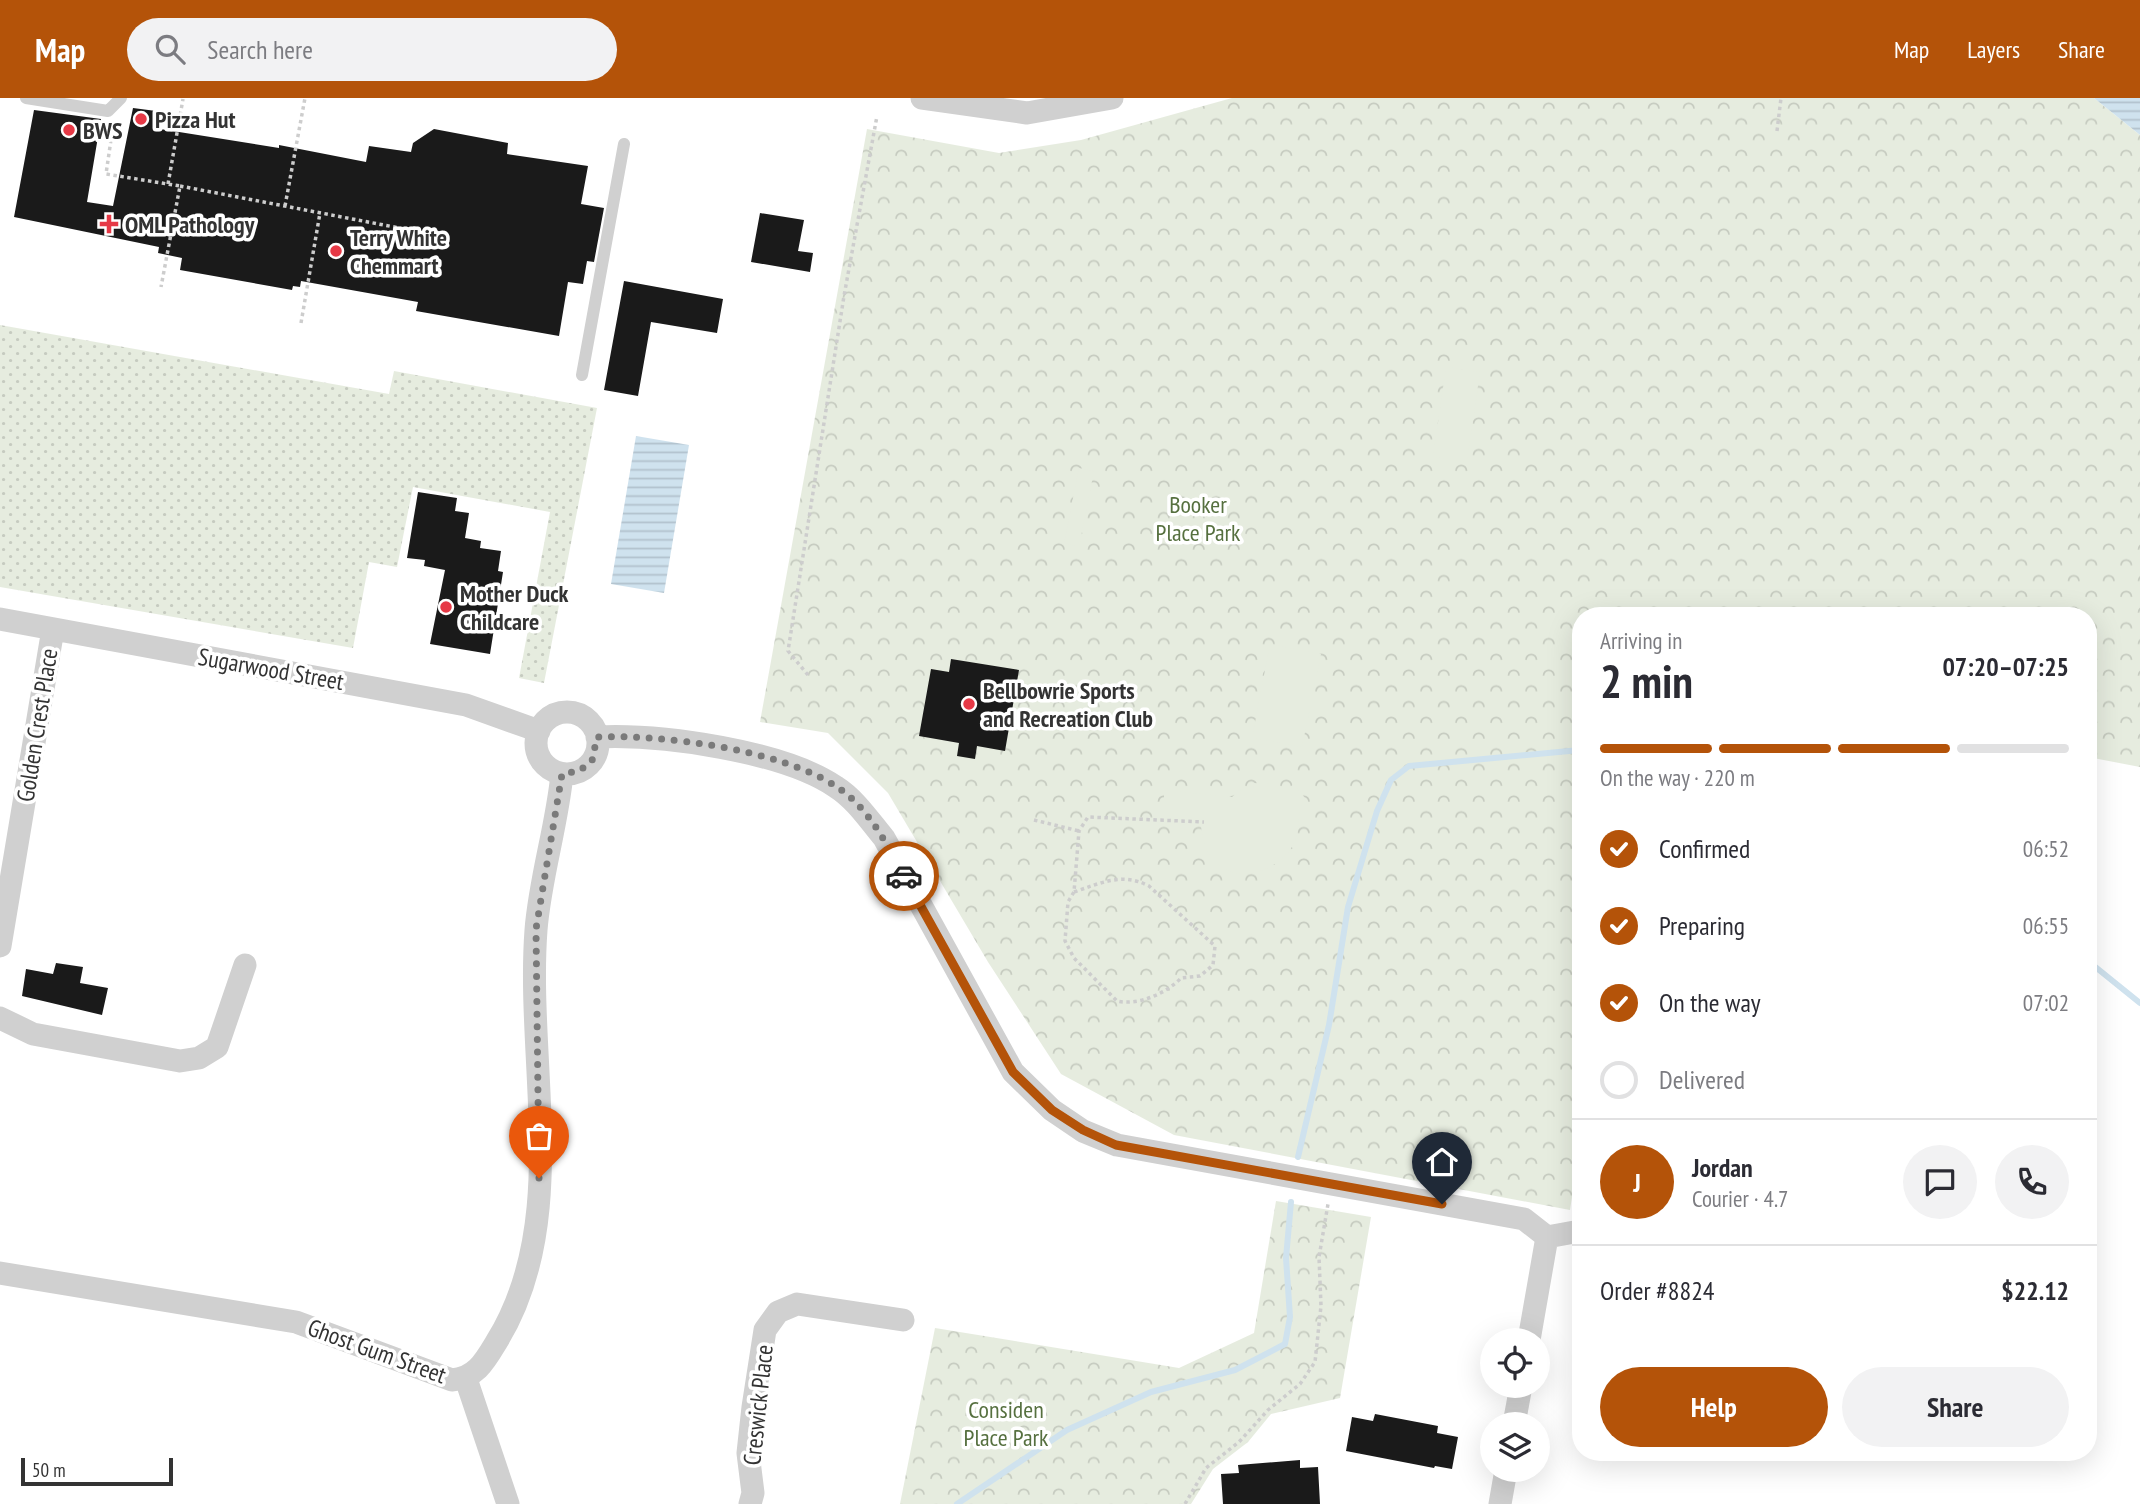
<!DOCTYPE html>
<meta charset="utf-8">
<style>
body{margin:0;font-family:"PT Sans Narrow",sans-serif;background:#f2f2f3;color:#2b2b33;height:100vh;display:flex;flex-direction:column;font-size:26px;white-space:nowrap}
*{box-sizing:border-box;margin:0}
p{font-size:23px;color:#7c7c81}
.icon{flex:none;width:38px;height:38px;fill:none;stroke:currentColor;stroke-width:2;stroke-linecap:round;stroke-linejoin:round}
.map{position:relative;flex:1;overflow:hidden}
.panel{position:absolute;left:1572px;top:509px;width:525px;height:854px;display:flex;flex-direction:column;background:#fff;border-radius:28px;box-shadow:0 7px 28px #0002}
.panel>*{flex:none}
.buttons{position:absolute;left:1480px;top:1230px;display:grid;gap:14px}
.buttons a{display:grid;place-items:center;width:70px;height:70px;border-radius:50%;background:#fff;box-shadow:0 7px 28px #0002;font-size:35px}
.scale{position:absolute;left:21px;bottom:18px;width:152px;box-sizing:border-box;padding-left:7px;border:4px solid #333;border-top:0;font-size:19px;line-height:24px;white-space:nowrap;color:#333;-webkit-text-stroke:5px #fff;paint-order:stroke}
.pin{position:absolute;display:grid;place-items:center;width:60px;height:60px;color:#fff;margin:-72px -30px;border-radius:50% 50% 50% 0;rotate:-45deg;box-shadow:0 0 7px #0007}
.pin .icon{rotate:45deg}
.courier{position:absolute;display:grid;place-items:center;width:70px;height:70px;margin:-35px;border:5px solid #b45309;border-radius:50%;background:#fff;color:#222;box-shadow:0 2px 9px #0007}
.overview em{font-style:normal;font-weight:700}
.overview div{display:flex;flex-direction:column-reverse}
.overview{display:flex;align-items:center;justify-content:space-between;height:119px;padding:0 28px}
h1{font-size:46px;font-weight:700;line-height:52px}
.bar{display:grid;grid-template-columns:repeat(4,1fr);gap:10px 7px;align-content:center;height:84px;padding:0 28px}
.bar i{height:9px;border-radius:5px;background:#e1e1e2}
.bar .current{background:#b45309}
.bar p{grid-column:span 4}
.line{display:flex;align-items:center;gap:18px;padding:0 28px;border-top:2px solid #e1e1e2}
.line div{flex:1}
.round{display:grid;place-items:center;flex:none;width:74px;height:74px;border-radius:37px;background:#f2f2f3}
ol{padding:0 28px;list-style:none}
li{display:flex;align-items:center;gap:21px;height:77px}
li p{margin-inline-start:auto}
li .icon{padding:7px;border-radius:50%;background:#b45309;color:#fff;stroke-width:4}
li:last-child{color:#7c7c81}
li i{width:38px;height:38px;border:4px solid #e1e1e2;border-radius:50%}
.button{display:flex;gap:14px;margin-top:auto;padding:14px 28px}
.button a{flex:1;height:80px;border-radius:42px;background:#b45309;color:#fff;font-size:28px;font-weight:700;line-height:80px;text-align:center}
.button a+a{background:#f2f2f3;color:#2b2b33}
header{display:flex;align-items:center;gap:42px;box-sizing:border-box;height:98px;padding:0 35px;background:#b45309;color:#fff}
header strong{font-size:33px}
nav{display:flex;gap:38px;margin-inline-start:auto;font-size:24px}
.search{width:490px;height:63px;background:#f2f2f3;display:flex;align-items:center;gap:18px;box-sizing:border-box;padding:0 24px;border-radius:38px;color:#7c7c81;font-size:26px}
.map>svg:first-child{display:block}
.grass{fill:url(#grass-dots)}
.forest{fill:url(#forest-crowns)}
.pitch{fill:#e6ecdf}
.water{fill:url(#water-rules)}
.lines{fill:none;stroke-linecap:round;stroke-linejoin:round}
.stream{stroke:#cfe2ee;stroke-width:6}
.building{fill:#1a1a1a}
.path{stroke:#cdcdcd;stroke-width:3.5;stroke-dasharray:3.5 3.5;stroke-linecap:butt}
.lane{stroke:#d0d0d0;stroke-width:12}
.street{stroke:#d0d0d0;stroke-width:23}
.done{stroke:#7a7a7a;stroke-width:7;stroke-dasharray:0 12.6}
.route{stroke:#b45309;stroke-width:9}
.poi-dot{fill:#e63946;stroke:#fff;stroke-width:2.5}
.labels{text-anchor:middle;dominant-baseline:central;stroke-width:7;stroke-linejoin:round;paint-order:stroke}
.poi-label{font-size:24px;font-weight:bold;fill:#333;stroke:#fff;text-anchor:start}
.park-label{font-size:24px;fill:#56703f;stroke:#fff}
.street-label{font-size:24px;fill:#333;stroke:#fff}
</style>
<header>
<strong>Map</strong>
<div class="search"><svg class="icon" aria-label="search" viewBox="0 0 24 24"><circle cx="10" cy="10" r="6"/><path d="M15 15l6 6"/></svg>Search here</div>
<nav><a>Map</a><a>Layers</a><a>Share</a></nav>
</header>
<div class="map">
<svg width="2140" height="1406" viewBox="0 0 2140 1406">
<defs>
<pattern id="grass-dots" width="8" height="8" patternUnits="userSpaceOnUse" patternTransform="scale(1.75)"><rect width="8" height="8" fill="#e6ecdf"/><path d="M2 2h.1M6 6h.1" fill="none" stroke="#c6cbc0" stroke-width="1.8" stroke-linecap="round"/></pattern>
<pattern id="forest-crowns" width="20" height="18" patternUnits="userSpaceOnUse" patternTransform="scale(1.75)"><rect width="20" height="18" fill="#e6ecdf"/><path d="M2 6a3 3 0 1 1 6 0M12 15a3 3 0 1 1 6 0" fill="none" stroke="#c6cbc0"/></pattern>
<pattern id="water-rules" width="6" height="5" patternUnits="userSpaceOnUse" patternTransform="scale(1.75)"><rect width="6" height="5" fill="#cfe2ee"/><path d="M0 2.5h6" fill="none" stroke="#b2c2cd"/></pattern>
</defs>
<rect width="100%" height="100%" fill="#fff"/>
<path class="grass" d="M0 227 389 296 394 273 597 310 544 585 519 580 550 414 413 389 397 469 369 464 353 550 0 489Z"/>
<path class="forest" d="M1232 0H2094L2140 37V669L2088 659V518H1580V1046L1570 1112 1174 1037 1061 976 988 864 888 695 828 635 760 624 867 31 999 55 1081 42Z
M1276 1103 1371 1119 1340 1300 1271 1316 1248 1344 1213 1371 1191 1406H900L935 1230 1179 1270 1254 1235Z"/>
<path class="pitch" d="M1446 269 1480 274 1467 364 1433 359Z
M1079 370 1094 373 1079 449 1064 445Z
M1270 546 1321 556 1302 649 1252 640Z
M1254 685 1270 686 1282 696 1294 686 1305 700C1297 712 1300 723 1297 737 1291 764 1251 785 1227 772 1207 761 1203 748 1201 728L1164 725V692L1232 699 1243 690H1253Z"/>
<path class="water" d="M2094 0H2140V37Z
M636 338 689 347 664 495 611 486Z"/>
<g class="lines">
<path class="stream" d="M2088 863 2140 905
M1298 1059 1329 927 1348 809 1377 713 1391 682 1409 668 1580 652
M957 1406 1067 1332 1151 1294 1235 1272 1285 1246 1290 1219 1286 1160 1291 1104"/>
</g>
<path class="building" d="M133 10 156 13 154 30 279 50V47L366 64 369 48 411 54 413 45 434 31 508 45 507 56 588 68 581 106 604 110 594 164 587 163 583 186 568 184 559 238 416 213 418 204 301 183 300 189 293 188 292 192 180 172 182 160 158 155 159 149 14 119 34 12 101 21 87 104 113 108Z
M760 115 804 122 798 153 813 155 810 174 751 164Z
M624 183 723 201 717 235 651 224 638 298 604 292Z
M418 394 457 400 455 413 469 415 465 440 481 443 480 450 501 453 498 473 503 474 490 556 430 546 445 472 424 468 425 462 407 460Z
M951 561 1019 572 1005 653 977 648 975 661 957 658 959 645 919 638 931 571 949 574Z
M56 865 83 869 80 885 108 890 102 917 22 898 26 871 53 876Z
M1375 1316 1438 1328 1437 1335 1458 1339 1452 1371 1435 1368 1434 1370 1346 1353 1352 1319 1373 1323Z
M1300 1362V1370L1318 1369 1320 1406H1223L1221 1376 1239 1375 1238 1367Z"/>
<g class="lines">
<path class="path" d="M113 28 106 76 180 88 161 189
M1777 33 1781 0
M168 86 183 1
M180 88 415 133
M285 108 305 0
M301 225 320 115
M808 577 788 553 844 198 877 18
M1034 722 1079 733
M1074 794C1101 785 1122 774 1149 788L1215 848 1213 867 1200 878 1181 880C1167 895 1138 908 1117 903L1074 860 1065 843 1068 804 1074 794 1079 733 1088 719 1204 724
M1185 1406 1206 1370 1239 1344 1268 1312 1300 1286 1315 1264 1321 1208 1319 1159 1328 1106"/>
<path class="lane" d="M26 0 108 13 121 0
M582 277 624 46"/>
<path class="street" d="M922 0 1027 15 1112 0
M0 521 466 607 539 633
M536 645a31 31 0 1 1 62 0a31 31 0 1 1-62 0Z
M597 639C662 636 783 653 836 689 855 701 869 722 884 740L1013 974 1052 1012 1083 1033 1117 1047 1524 1121 1547 1139 1529 1242
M0 848 53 531
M0 920 33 936 180 963 199 960 217 949 245 867
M1547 1139 1580 1133
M0 1175 296 1224 452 1282C476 1280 485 1263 497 1243 571 1123 526 966 536 832 540 780 557 728 562 676
M466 1281 508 1406
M1514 1326 1521 1288
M750 1406 753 1395 748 1355 753 1309 765 1232 778 1214 797 1206 903 1222
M1500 1406 1506 1372"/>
</g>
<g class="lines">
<path class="done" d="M539 1080 536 831 562 676 579 673 592 663 597 639C663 636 782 652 837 689 868 709 887 746 904 778"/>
<path class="route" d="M904 778 1013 974 1052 1012 1083 1032 1116 1047 1442 1106"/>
</g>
<g class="poi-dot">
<circle cx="141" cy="21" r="7"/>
<circle cx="69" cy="32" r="7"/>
<path d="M105.5 115.5h7v7h7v7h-7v7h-7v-7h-7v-7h7z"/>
<circle cx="336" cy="153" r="7"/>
<circle cx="446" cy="509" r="7"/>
<circle cx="969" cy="606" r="7"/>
</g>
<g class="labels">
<g class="poi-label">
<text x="155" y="21">Pizza Hut</text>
<text x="83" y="32">BWS</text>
<text x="125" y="126">OML Pathology</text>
<text x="350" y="139">Terry White<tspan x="350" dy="28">Chemmart</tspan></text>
<text x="460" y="495">Mother Duck<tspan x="460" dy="28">Childcare</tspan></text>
<text x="983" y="592">Bellbowrie Sports<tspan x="983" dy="28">and Recreation Club</tspan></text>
</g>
<g class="park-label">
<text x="1198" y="406">Booker<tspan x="1198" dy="28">Place Park</tspan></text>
<text x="1006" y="1311">Considen<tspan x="1006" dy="28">Place Park</tspan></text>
</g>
<g class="street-label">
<text transform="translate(271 571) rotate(10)">Sugarwood Street</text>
<text transform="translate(37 627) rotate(-81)">Golden Crest Place</text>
<text transform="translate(377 1253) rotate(20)">Ghost Gum Street</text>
<text transform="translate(758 1307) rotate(-84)">Creswick Place</text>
</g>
</g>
</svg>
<div class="buttons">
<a><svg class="icon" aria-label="locate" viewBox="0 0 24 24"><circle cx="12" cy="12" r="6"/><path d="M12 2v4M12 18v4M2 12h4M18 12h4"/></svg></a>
<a><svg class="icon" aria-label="layers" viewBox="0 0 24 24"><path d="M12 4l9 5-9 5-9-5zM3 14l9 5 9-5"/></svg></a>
</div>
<div class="scale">50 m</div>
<div class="pin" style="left:539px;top:1080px;background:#ea580c"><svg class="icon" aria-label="bag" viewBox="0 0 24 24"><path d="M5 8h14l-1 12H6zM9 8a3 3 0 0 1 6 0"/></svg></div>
<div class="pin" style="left:1442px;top:1106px;background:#1f2937"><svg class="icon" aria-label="home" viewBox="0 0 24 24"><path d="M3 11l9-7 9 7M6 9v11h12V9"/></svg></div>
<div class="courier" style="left:904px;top:778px"><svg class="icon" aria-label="car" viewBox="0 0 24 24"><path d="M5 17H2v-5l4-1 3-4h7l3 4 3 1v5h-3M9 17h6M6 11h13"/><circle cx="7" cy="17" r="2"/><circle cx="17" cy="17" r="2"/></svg></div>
<section class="panel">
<div class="overview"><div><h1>2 min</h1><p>Arriving in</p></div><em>07:20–07:25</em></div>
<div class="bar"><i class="current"></i><i class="current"></i><i class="current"></i><i></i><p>On the way · 220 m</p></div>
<ol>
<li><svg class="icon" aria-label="check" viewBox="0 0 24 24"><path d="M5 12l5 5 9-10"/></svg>Confirmed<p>06:52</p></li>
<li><svg class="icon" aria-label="check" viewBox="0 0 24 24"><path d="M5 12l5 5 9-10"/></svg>Preparing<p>06:55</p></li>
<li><svg class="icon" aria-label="check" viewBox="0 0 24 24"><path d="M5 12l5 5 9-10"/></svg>On the way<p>07:02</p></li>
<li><i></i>Delivered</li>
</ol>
<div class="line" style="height:126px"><b class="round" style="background:#b45309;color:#fff">J</b><div><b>Jordan</b><p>Courier · 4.7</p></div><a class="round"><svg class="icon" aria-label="chat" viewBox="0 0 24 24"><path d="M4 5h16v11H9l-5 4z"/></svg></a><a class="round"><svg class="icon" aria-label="phone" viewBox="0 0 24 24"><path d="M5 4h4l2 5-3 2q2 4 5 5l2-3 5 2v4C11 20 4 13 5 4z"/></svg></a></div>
<div class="line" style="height:91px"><div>Order #8824</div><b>$22.12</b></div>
<div class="button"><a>Help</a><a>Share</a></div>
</section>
</div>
